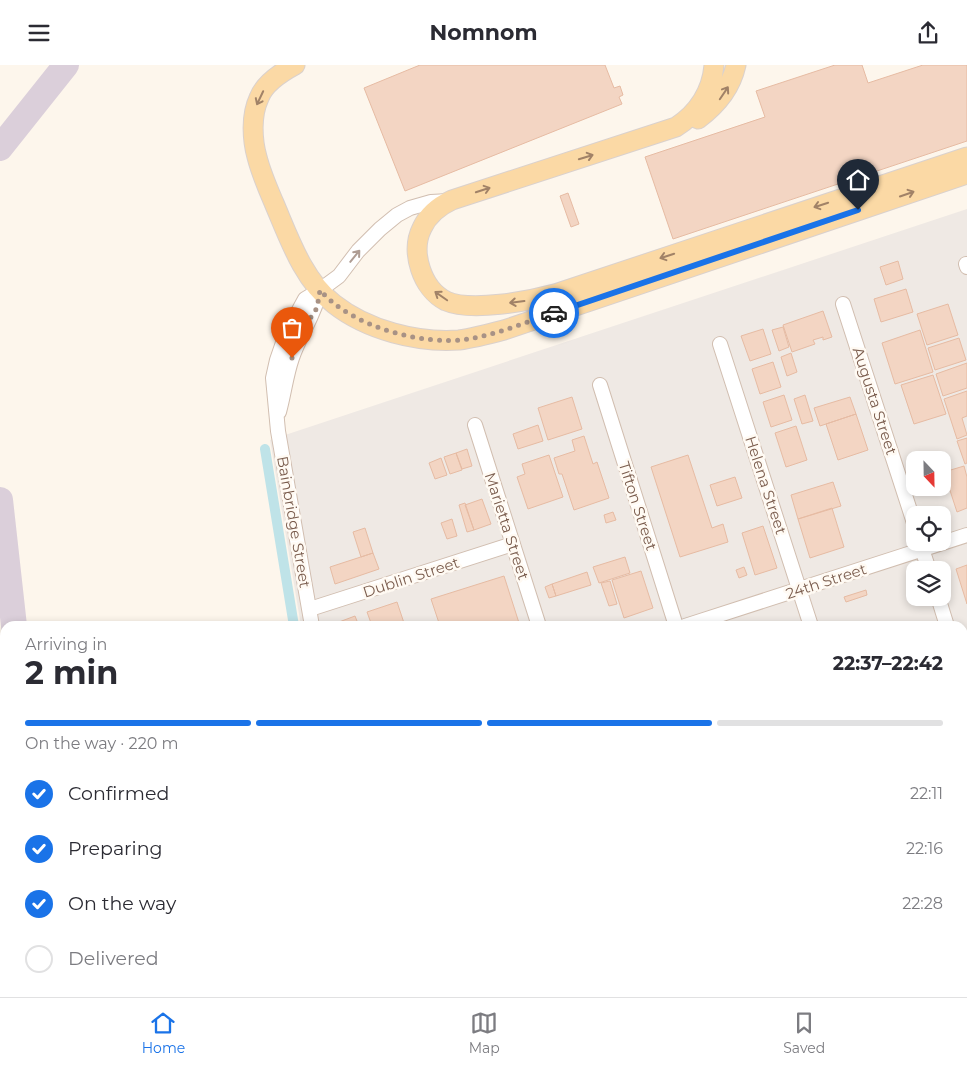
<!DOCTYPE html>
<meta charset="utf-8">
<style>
body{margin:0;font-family:Montserrat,sans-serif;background:#f7f7f7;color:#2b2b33;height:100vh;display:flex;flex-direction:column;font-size:19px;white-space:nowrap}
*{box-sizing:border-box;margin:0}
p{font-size:16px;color:#7c7c81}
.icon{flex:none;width:28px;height:28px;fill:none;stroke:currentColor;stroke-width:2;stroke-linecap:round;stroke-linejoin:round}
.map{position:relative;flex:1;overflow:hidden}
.details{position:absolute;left:0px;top:556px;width:968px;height:376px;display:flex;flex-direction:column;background:#fff;border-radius:15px 15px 0 0;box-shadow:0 2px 8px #0003}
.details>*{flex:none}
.needle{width:32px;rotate:158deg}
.fabs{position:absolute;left:906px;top:386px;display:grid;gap:10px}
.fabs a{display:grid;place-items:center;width:45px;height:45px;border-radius:10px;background:#fff;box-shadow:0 2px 8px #0003;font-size:25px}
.pin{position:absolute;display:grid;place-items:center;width:42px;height:42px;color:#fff;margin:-51px -21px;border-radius:50% 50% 50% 0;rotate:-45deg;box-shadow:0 0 5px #0007}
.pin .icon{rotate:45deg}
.courier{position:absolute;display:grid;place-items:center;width:50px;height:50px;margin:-25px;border:4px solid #1a73e8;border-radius:50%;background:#fff;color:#222;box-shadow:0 1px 6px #0007}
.overview em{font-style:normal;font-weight:700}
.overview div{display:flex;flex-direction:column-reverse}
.overview{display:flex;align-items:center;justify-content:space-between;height:85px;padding:0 25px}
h1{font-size:32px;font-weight:700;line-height:38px}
.bar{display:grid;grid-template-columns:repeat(4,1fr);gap:8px 5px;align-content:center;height:60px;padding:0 25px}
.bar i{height:6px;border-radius:4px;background:#e1e1e2}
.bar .active{background:#1a73e8}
.bar p{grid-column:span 4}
ol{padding:0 25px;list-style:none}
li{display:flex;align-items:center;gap:15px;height:55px}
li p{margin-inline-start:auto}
li .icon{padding:5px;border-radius:50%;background:#1a73e8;color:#fff;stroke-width:4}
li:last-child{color:#7c7c81}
li i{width:28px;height:28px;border:2px solid #e1e1e2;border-radius:50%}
header{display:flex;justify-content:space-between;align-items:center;height:65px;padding:0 25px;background:#fff;font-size:22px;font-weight:700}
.tab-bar{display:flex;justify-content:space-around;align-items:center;height:70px;border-top:1px solid #e1e1e2;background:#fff;font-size:14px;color:#7c7c81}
.tab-bar a{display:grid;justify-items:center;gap:2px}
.tab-bar .active{color:#1a73e8}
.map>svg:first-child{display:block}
.residential{fill:#f5e8da}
.industrial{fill:#efe9e4;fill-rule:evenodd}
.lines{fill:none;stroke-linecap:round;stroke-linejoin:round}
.canal{stroke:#bfe3e8;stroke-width:10}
.taxiway{stroke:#dbcfda;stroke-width:26}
.building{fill:#f3d5c3;stroke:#e6bba3}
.minor-casing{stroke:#d1beb0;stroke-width:16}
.major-casing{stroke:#dad1cd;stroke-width:21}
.minor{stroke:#fff;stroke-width:14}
.major{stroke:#fbd9a5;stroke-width:19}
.oneway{stroke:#a18267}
.oneway2{stroke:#af9d94}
.done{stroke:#a89285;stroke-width:5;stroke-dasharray:0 9}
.route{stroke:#1a73e8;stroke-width:6}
.labels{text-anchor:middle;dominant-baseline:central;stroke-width:5;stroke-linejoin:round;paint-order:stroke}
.street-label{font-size:15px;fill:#7a5c4d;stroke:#fffaf3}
</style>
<header><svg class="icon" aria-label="menu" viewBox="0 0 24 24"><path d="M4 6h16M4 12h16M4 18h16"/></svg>Nomnom<svg class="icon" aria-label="share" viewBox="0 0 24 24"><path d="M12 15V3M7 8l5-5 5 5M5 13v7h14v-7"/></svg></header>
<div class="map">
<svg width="967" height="932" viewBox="0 0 967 932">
<rect width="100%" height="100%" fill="#fdf6ec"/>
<path class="residential" d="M967 820V932H739L736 928H962V821Z"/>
<path class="industrial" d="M967 144V776L963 778 962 561H301L270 375ZM915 395H942V422H915ZM915 450H942V478H915ZM915 505H942V532H915Z
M338 928H501L487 932H336Z
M629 928H736L739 932H614Z"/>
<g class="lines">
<path class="canal" d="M265 384 294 561
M962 795 967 793
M539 932 553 928"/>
<path class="taxiway" d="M0 83 66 0
M0 435 14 561
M57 928 58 932
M0 931 28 928"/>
</g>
<path class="building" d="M420 0H605L614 23 620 21 623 30 619 32 622 39 405 126 364 23Z
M835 0H862L868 18 923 0H967V76L673 174 645 92 765 52 756 26Z
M568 128 579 159 571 162 560 131Z
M898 196 903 214 886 220 880 202Z
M906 224 913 247 881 257 874 234Z
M948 239 958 270 927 280 917 249Z
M823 246 832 272 823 275V272L813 275 815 279 792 287 783 260Z
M783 262 789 282 779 286 772 265Z
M763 264 771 289 750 296 741 271Z
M920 265 933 307 895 319 882 278Z
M959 273 966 295 935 305 928 283Z
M791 288 797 307 787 311 781 292Z
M773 297 781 322 760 329 752 304Z
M967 298V323L943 331 936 309Z
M933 310 946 349 914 359 901 320Z
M967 326V351L962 353 967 370 957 374 944 334Z
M784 330 792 355 771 362 763 337Z
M805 330 813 356 802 359 794 334Z
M572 332 582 364 548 375 538 343Z
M850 332 856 349 820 361 814 343Z
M856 349 868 385 838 395 826 359Z
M538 360 543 376 518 384 513 369Z
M796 361 807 395 786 402 775 368Z
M584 371 593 399 597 397 609 433 574 445 562 409H559L554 393 575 386 572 375Z
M967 373V398L965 399 957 376Z
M467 384 472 401 462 404 456 388Z
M456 388 462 405 450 409 444 392Z
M549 390 563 432 528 444 517 412 525 409 522 399Z
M688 390 712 463 723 459 728 477 680 492 651 402Z
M441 393 447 410 435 414 429 398Z
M964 401 967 412V443L957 447 944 407Z
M735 412 742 433 717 441 710 420Z
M833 417 841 441 798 454 791 430Z
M482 434 491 459 474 465 465 440Z
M465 438 474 465 467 467 459 440Z
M832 443 844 482 810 493 798 454Z
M613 447 616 455 606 458 604 450Z
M452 454 457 471 447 474 441 458Z
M763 461 777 503 755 510 742 468Z
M365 463 373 488 361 492 353 467Z
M373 488 379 504 335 519 330 502Z
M625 492 630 508 599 518 593 502Z
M967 500V539L956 504Z
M744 502 747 510 739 513 736 505Z
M641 506 653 543 624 553 612 515Z
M587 507 591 520 556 531 552 519Z
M504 511 520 561H440L431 534Z
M610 516 617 539 609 541 601 518Z
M552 519 556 531 549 533 545 522Z
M866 525 867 530 846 537 844 532Z
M397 537 405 561H361L371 558 367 547Z
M355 551 359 561H340L339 557Z
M967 690V737L962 738V692Z
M967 738V762L962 763V739Z
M962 831 967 840V849L962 851Z
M967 852V871L962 873V854Z
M967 877V899L962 890V879Z
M398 928H430L428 932H400Z
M687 928H728L730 932H689Z
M756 928H779L775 932H758Z
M831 928H863L854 932 852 931 833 932Z
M894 928H933L920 932H897Z"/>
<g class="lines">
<g class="minor-casing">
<path id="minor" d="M966 199 967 202
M843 239 915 461
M720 279 811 561
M600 320 676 561
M279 347C284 329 286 310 292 293 300 269 315 250 320 225
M475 360 539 561
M920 478 929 505
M938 532 947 561
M310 544 513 479
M312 561 278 366 273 313 277 295 286 269 305 234 320 225 339 211 358 186 380 164 397 150 410 143 431 137 449 136
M685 561 967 470
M962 608 967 622
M370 928 371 932
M809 928 812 932
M954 928 956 932
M355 932 358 928"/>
</g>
<g class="major-casing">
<path id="major" d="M295 0C282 7 264 19 259 33 251 50 252 74 257 92 261 108 268 124 274 138 289 173 303 215 334 239 367 265 417 278 459 275 474 273 489 269 504 265L967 109
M714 0C712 26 698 48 676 62L452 135C439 141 428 150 422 163 410 187 422 224 446 236 471 247 529 236 555 229L967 92
M698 54C717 40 731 23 736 0"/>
</g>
<use href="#minor" class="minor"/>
<use href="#major" class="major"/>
</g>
<defs><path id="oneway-shaft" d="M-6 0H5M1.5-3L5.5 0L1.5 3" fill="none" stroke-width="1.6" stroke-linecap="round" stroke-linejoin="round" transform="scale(1.25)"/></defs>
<g class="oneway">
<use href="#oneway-shaft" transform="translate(724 28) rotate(-56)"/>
<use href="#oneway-shaft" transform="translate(260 33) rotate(115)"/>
<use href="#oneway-shaft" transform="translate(586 92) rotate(-17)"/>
<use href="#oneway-shaft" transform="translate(483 125) rotate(-18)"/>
<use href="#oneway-shaft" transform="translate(907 129) rotate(-19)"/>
<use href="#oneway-shaft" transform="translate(821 140) rotate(162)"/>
<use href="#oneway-shaft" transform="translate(667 191) rotate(162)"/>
<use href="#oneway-shaft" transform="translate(441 231) rotate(-145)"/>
<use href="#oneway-shaft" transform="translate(517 237) rotate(173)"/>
</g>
<use class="oneway2" href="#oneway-shaft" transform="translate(355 191) rotate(-51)"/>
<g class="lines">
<path class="done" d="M292 293 304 263 317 243 320 225C352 262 422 281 469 274 498 269 526 257 554 248"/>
<path class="route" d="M554 248 858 145"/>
</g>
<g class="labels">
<g class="street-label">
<text transform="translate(875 336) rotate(72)">Augusta Street</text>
<text transform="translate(766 420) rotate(72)">Helena Street</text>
<text transform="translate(638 441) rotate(72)">Tifton Street</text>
<text transform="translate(294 457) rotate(80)">Bainbridge Street</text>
<text transform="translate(507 461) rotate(72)">Marietta Street</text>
<text transform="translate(411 512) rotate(-18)">Dublin Street</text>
<text transform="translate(826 516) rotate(-18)">24th Street</text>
</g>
</g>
</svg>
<div class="fabs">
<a><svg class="needle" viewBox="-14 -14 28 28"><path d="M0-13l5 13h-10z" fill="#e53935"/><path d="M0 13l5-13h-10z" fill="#7c7c81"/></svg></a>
<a><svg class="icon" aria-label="locate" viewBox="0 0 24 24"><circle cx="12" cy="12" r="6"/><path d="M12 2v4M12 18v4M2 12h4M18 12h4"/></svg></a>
<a><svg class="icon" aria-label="layers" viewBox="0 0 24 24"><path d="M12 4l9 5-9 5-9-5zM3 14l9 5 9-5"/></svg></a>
</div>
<div class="pin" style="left:292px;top:293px;background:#ea580c"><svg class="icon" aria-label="bag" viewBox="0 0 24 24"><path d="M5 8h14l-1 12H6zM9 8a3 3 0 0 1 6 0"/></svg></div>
<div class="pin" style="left:858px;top:145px;background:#1f2937"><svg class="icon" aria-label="home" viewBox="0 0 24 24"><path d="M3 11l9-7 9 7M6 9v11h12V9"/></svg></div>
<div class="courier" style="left:554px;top:248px"><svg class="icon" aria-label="car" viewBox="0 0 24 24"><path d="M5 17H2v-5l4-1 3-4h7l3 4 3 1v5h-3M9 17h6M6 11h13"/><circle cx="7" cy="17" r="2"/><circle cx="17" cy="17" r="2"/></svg></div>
<section class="details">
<div class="overview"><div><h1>2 min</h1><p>Arriving in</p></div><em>22:37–22:42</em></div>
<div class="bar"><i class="active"></i><i class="active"></i><i class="active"></i><i></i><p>On the way · 220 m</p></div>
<ol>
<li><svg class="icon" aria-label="check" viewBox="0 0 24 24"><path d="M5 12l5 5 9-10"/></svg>Confirmed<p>22:11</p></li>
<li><svg class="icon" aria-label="check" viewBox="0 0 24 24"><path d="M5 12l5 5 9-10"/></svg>Preparing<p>22:16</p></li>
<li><svg class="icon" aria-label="check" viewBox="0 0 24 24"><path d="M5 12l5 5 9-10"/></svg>On the way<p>22:28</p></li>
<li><i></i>Delivered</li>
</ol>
</section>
</div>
<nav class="tab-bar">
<a class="active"><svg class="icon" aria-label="home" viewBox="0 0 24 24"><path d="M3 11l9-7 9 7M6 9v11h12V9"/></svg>Home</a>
<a><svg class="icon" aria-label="map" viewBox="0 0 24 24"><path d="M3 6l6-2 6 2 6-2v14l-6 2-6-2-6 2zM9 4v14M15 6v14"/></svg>Map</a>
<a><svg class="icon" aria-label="saved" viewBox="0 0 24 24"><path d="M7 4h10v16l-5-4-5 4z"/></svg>Saved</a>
</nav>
